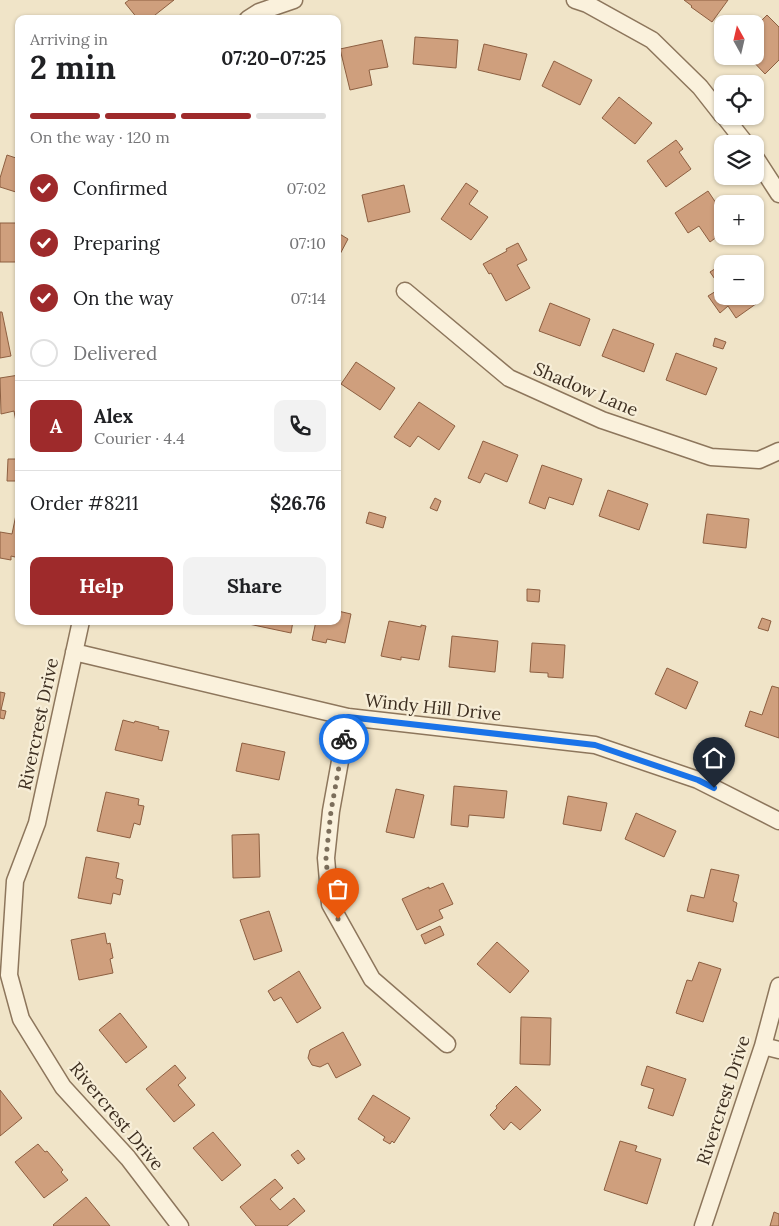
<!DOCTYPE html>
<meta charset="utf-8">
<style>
body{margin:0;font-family:Lora,serif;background:#f2f2f2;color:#202124;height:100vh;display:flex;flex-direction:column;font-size:19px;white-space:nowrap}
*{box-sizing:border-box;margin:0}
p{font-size:16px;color:#757577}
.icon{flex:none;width:28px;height:28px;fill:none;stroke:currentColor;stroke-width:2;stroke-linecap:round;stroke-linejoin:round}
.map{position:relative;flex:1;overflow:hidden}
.details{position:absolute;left:15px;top:15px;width:326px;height:610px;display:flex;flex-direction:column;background:#fff;border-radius:10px;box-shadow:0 1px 4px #0004}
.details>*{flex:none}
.needle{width:32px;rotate:352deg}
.buttons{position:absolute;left:714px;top:15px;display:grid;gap:10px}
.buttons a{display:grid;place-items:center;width:50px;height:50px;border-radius:10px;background:#fff;box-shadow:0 1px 4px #0004;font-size:25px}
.pin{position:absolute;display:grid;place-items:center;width:42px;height:42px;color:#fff;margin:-51px -21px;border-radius:50% 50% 50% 0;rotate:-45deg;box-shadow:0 0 5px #0007}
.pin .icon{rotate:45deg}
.courier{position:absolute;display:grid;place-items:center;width:50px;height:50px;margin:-25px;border:4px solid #1a73e8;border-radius:50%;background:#fff;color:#222;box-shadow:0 1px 6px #0007}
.headline em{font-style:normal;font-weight:800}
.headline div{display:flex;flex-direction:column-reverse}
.headline{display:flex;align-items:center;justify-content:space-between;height:85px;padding:0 15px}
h1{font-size:32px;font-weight:800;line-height:38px}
.bar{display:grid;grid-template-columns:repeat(4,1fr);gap:8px 5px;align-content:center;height:60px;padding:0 15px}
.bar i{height:6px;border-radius:4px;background:#e0e0e0}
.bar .on{background:#9e2a2b}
.bar p{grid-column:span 4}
.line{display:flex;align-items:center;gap:12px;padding:0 15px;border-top:1px solid #e0e0e0}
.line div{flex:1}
.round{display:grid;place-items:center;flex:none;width:52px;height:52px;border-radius:10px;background:#f2f2f2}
ol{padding:0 15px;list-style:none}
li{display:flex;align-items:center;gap:15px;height:55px}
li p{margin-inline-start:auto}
li .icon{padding:5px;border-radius:50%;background:#9e2a2b;color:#fff;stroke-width:4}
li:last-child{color:#757577}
li i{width:28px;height:28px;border:2px solid #e0e0e0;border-radius:50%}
.button{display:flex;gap:10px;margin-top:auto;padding:10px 15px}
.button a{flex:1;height:58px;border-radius:10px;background:#9e2a2b;color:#fff;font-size:20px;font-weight:800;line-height:58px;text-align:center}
.button a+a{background:#f2f2f2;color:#202124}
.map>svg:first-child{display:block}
.building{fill:#cf9f7d;stroke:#8d5f41}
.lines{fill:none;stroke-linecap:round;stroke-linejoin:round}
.street-casing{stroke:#8d765c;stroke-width:19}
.street{stroke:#faf1dc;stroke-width:16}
.done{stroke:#7c6e5b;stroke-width:5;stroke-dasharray:0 9}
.route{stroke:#1a73e8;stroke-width:6}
.labels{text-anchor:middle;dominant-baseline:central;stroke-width:4.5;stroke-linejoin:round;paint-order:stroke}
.street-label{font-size:18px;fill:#3d2e20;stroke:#f7eed8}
</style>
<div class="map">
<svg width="779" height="1226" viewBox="0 0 779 1226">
<rect width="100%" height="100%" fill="#f0e4c8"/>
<path class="building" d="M129 0H174L150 19H138L125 3Z
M684 0H728L712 22 691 7 692 6Z
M767 15 779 27V60L765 74 748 56H755V27Z
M415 37 458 40 456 68 413 64Z
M382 40 388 67 369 70 372 85 350 90 340 49Z
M484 44 527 54 520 80 478 70Z
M554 61 592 80 580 105 542 86Z
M619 97 652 123 635 144 602 118Z
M676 140 683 149 679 152 691 169 666 187 647 161Z
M7 155 19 159V193L0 187V178Z
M466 183 478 191 469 204 488 217 471 240 441 219Z
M404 185 410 212 368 222 362 195Z
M708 191 722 212V233L710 242 699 226 688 233 675 213Z
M0 223H19L18 262H0Z
M338 233 348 239 338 258Z
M518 243 527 260 517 265 530 288 506 301 491 273 489 274 483 264 507 251 506 249Z
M730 259 733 264H722V296H755V293L760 301 736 318 728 306 720 313 708 296 721 288 710 272Z
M550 303 590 319 580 346 539 331Z
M0 312H2L11 356 0 358Z
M613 329 654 344 644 372 602 356Z
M715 338 726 342 723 349 713 346Z
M676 353 717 368 706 395 666 380Z
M356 362 395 388 380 410 341 384Z
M19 375V421L16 422 14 411 1 414 0 378Z
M419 402 455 426 439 450 418 436 410 447 394 437Z
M483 441 518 455 507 482 485 473 480 483 468 478Z
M8 459H19V481H7Z
M542 465 582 479 573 505 549 497 545 509 529 503Z
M608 490 648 504 639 530 599 516Z
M435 498 441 501 437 511 430 508Z
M17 510H19V558L11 556V560L0 558V532L12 534Z
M369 512 386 517 383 528 366 523Z
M707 514 749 519 746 548 703 543Z
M527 589 540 590 539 602 527 601Z
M338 611 351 614 345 643 327 639 326 643 312 640 316 621H338Z
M762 618 771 621 768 631 758 628Z
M244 621H293L291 633 244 623Z
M389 621 421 627V625L426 626 419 660 401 657V660L381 656Z
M452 636 498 641 495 672 449 667Z
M532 643 565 645 563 678 548 677V673L530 672Z
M667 668 698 682 686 709 655 694Z
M772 686 779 688V738L745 726 750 711 762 715Z
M0 692 5 693 1 710 6 711 4 719 0 718Z
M123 720 134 723 135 721 159 727 158 729 169 731 162 761 115 750Z
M242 743 285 752 279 780 236 771Z
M454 786 507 791 504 818 469 815 468 827 451 825Z
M396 789 424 795 414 838 386 832Z
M106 792 139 799 138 805 144 806 140 825 134 823 130 838 97 831Z
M568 796 607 803 601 831 563 824Z
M636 813 676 831 664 857 625 839Z
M259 834 260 877 233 878 232 835Z
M86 857 119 863 116 878 123 880 120 895 113 893 111 904 78 898Z
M711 869 739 875 733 901 737 903 733 922 687 911 691 895 704 898Z
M443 883 453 904 439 910 443 918 417 930 402 899 429 887V889Z
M269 911 282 951 254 960 240 920Z
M440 926 444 935 425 944 421 935Z
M105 933 107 944 110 943 113 958 110 959 113 973 79 980 71 940Z
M497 942 529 971 510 993 477 964Z
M699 962 721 969 703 1022 676 1013 687 980 692 981Z
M299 971 321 1008 297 1023 281 997 274 1001 268 991Z
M120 1013 147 1047 126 1063 99 1030Z
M521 1017 551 1018 550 1065 520 1064Z
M343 1032 361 1065 336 1078 328 1063 320 1067 312 1065 308 1058 310 1050Z
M175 1065 186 1078 178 1085 195 1105 174 1122 146 1089Z
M647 1066 686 1079 673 1116 648 1108 654 1089 641 1085Z
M516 1086 541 1110 520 1130 511 1122 504 1130 490 1115 497 1108 496 1106Z
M0 1090 22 1118 0 1136Z
M373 1095 410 1118 394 1143 392 1141 390 1144 383 1140 385 1137 358 1119Z
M213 1132 241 1165 222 1181 193 1148Z
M620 1141 637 1146 635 1151 661 1159 647 1204 604 1190Z
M38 1144 45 1152 47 1151 63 1170 61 1172 68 1180 44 1198 15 1162Z
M298 1150 305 1159 298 1164 291 1155Z
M275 1179 283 1188 270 1199 280 1210 294 1198 305 1211 287 1226H256L240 1207Z
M86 1197 110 1226H54L53 1225Z
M774 1212 779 1214V1226H770Z"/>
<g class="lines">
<g class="street-casing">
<path id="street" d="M575 0 587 4 652 40 700 87 722 115
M248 19 259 12 294 0
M724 116 746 144
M755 157 779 194
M405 291 509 378 602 420 711 457 759 460 779 451
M81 621 37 823 15 881 9 975 21 1019 63 1087 128 1158 180 1226
M74 652 348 717 595 745 698 780 779 821
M348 717 331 811 326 858 330 904 372 979 447 1044
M763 1046 779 1050
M703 1226 763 1046 779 986"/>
</g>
<use href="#street" class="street"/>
</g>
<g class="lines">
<path class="done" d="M338 919 330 904 326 858 331 811 344 739"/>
<path class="route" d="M344 739 348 717 595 745 698 780 714 788"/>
</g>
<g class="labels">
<g class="street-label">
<text transform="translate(586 389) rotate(23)">Shadow Lane</text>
<text transform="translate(433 707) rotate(6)">Windy Hill Drive</text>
<text transform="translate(38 724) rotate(-78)">Rivercrest Drive</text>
<text transform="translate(723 1100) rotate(-72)">Rivercrest Drive</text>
<text transform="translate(117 1116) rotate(50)">Rivercrest Drive</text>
</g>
</g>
</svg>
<div class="buttons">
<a><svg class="needle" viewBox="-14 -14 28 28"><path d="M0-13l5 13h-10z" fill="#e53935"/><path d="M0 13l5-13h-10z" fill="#757577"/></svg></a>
<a><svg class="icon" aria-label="locate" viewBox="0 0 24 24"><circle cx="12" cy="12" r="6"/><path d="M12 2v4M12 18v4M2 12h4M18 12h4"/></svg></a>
<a><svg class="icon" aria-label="layers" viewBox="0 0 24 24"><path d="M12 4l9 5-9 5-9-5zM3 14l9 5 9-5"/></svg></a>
<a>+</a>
<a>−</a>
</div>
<div class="pin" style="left:338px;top:919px;background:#ea580c"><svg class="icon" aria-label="bag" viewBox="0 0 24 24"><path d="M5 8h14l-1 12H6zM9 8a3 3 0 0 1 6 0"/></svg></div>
<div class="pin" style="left:714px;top:788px;background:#1f2937"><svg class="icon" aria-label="home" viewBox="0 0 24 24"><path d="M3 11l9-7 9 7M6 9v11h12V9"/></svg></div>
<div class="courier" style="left:344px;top:739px"><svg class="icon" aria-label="bike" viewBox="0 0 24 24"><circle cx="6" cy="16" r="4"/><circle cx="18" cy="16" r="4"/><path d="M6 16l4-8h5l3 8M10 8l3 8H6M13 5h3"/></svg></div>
<section class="details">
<div class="headline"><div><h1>2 min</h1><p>Arriving in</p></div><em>07:20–07:25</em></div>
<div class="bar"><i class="on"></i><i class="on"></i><i class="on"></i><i></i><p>On the way · 120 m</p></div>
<ol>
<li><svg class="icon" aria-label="check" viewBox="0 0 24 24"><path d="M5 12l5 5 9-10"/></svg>Confirmed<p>07:02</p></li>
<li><svg class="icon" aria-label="check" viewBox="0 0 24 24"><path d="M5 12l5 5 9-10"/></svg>Preparing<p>07:10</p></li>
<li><svg class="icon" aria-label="check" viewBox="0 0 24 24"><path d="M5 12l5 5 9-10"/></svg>On the way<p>07:14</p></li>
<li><i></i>Delivered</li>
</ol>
<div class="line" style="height:90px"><b class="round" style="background:#9e2a2b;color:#fff">A</b><div><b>Alex</b><p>Courier · 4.4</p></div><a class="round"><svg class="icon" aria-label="phone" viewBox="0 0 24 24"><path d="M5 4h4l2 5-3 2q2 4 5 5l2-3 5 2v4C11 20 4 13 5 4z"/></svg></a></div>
<div class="line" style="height:65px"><div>Order #8211</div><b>$26.76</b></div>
<div class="button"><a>Help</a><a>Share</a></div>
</section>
</div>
